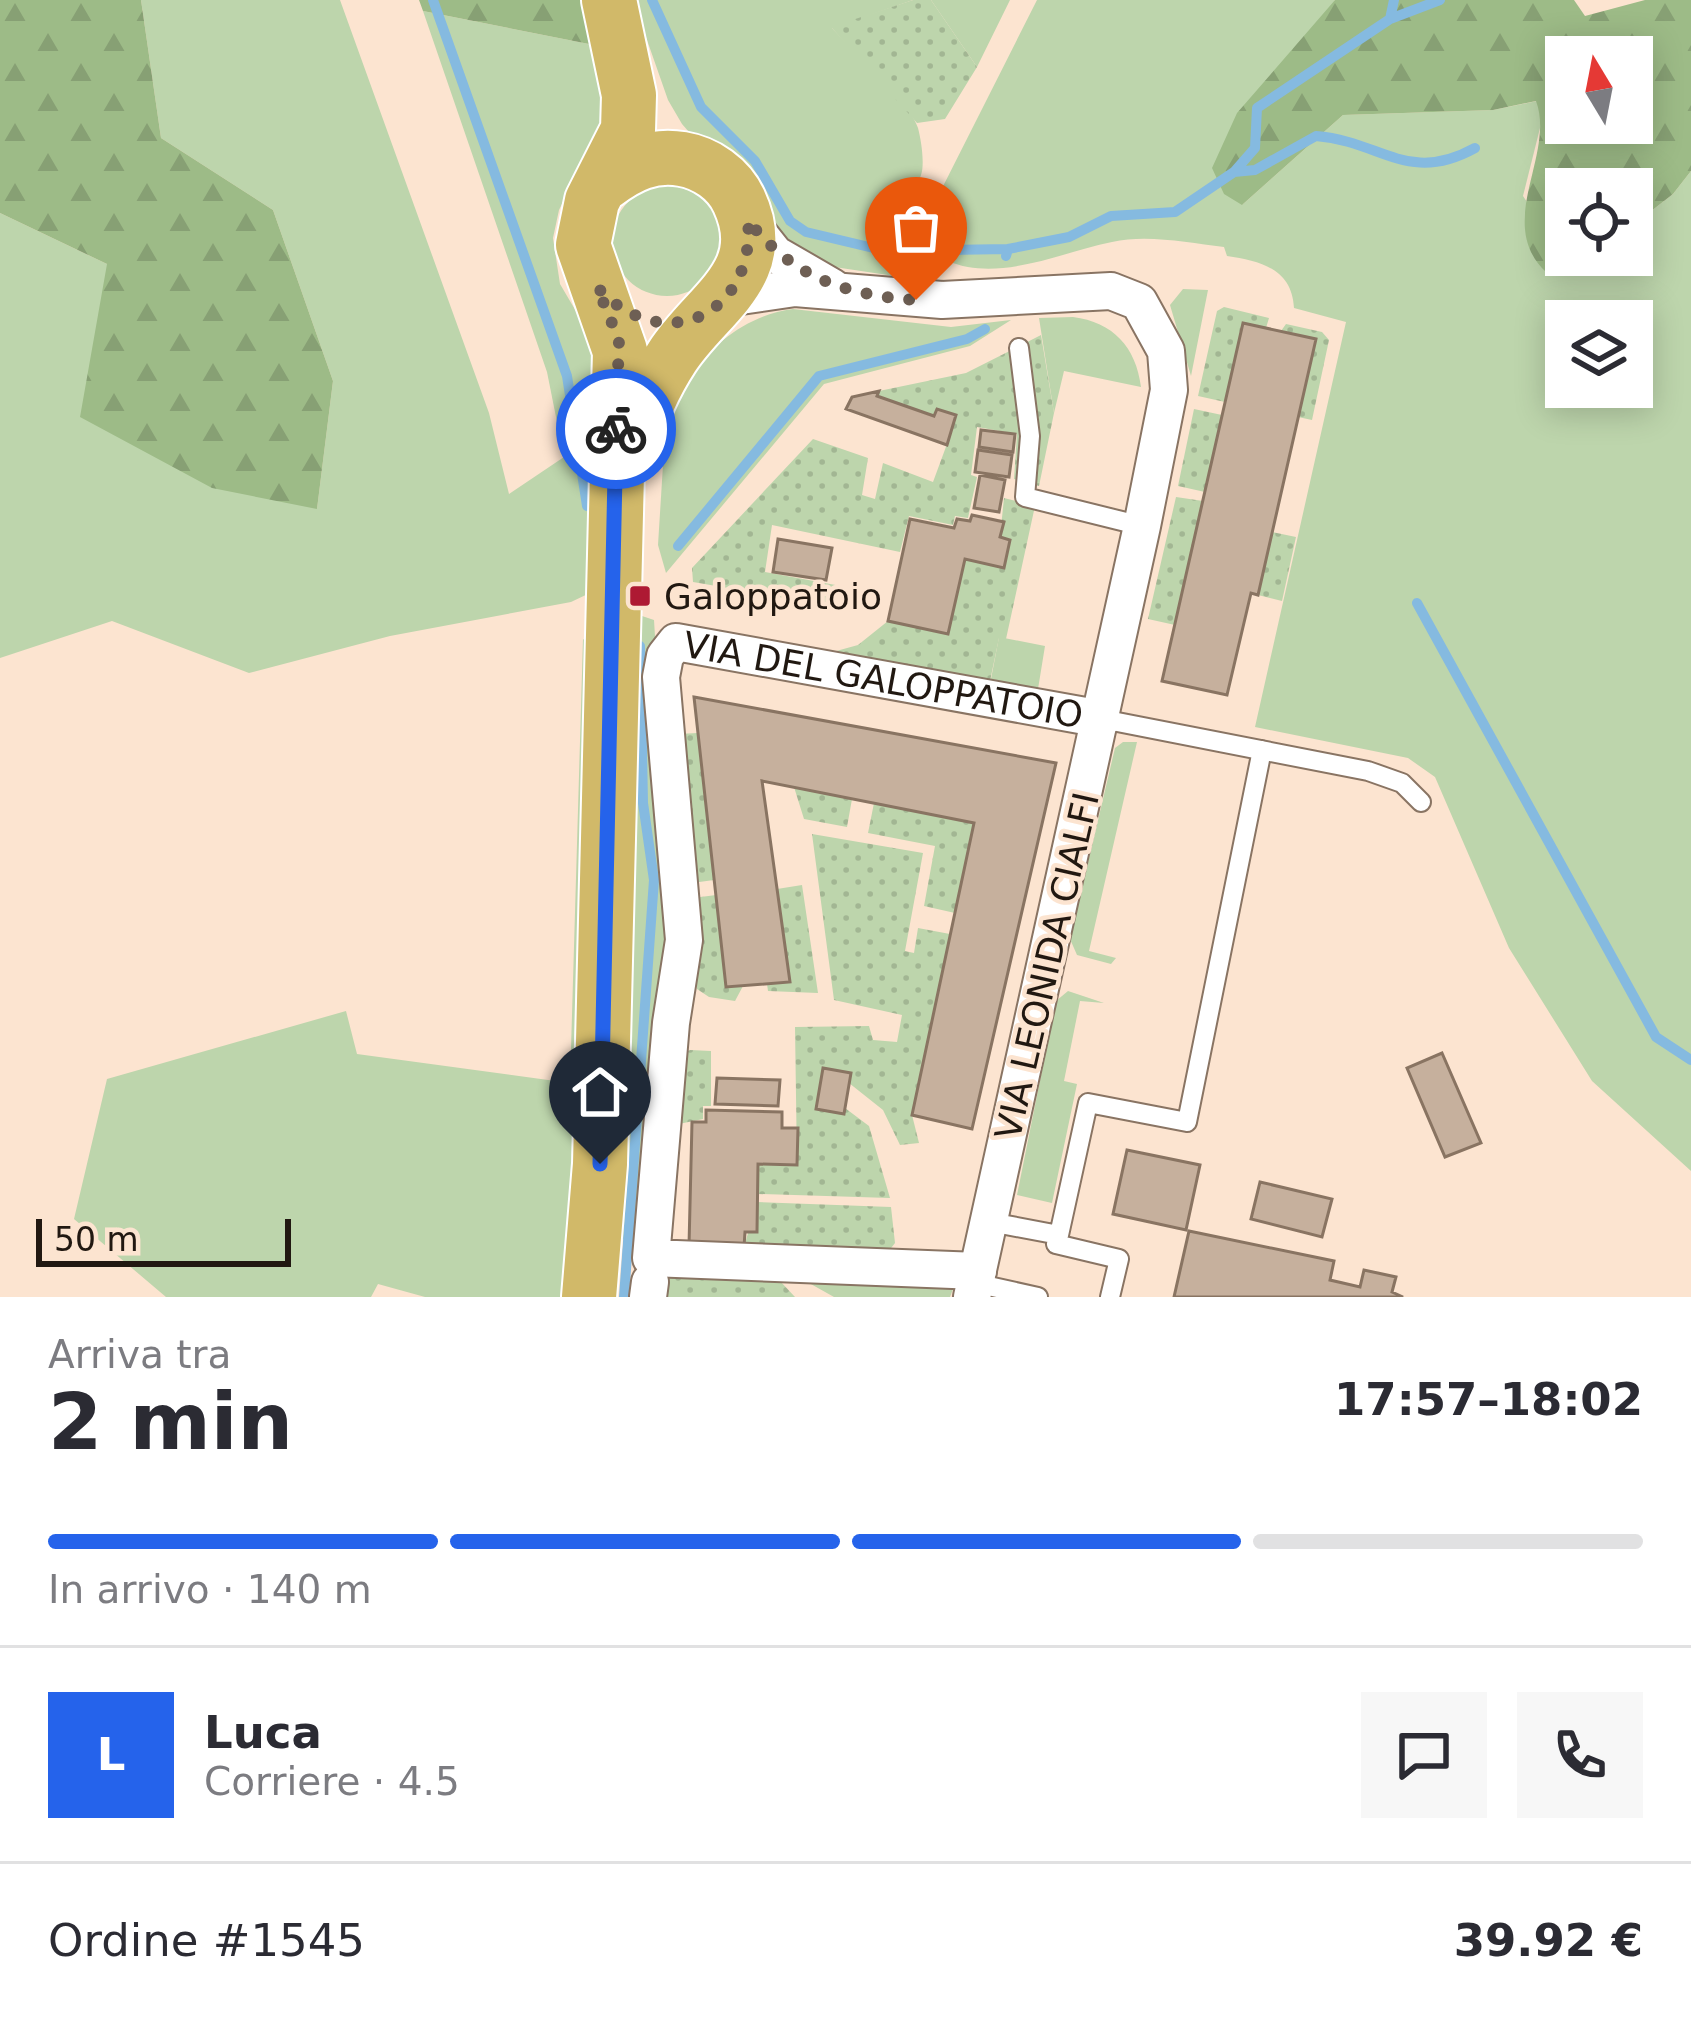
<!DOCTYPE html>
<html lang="it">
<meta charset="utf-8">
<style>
body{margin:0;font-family:"DejaVu Sans",sans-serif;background:#f7f7f7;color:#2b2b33;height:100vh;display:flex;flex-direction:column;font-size:45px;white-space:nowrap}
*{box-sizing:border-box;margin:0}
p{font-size:39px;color:#7c7c81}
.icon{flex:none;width:66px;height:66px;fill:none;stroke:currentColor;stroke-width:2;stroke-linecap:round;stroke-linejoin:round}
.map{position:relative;height:1297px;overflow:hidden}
.details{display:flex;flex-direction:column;background:#fff;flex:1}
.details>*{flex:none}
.needle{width:78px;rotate:350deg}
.tools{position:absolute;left:1545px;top:36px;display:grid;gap:24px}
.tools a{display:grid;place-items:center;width:108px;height:108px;border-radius:0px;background:#fff;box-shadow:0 6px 30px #0003;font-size:60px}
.scale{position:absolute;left:36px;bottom:30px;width:255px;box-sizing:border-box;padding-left:12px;border:6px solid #211811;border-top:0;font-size:33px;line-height:42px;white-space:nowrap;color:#211811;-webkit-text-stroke:9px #fce4d0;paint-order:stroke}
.pin{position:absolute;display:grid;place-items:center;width:102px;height:102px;color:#fff;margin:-123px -51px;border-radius:50% 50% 50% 0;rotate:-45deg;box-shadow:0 0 12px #0007}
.pin .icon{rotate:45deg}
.courier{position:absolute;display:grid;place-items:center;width:120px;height:120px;margin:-60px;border:9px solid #2563eb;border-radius:50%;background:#fff;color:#222;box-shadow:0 3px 15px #0007}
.headline em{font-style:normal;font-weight:700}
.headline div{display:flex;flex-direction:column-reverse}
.headline{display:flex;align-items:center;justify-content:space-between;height:204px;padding:0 48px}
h1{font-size:78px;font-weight:700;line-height:90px}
.bar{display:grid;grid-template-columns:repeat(4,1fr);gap:18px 12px;align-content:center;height:144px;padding:0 48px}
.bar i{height:15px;border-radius:9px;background:#e1e1e2}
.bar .current{background:#2563eb}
.bar p{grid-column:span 4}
.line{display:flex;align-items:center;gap:30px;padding:0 48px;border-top:3px solid #e1e1e2}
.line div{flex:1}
.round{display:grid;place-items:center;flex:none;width:126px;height:126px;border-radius:0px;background:#f7f7f7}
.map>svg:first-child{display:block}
.green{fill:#bdd5ac;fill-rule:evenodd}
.forest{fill:url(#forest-firs);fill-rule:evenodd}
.garden{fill:url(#garden-dots)}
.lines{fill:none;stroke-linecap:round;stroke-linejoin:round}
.stream{stroke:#85bae0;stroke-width:10}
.building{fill:#c6b09d;stroke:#897462;stroke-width:3}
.service-casing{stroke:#897463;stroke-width:22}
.minor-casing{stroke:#897463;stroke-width:40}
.primary-casing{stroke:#fff;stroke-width:58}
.service{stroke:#fff;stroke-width:18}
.minor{stroke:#fff;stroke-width:36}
.primary{stroke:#d1b969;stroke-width:54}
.done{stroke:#6e5f54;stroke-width:12;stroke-dasharray:0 21.6}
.route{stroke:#2563eb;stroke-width:15}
.poi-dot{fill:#ae1933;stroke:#fce4d0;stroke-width:4.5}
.labels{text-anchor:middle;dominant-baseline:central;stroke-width:9;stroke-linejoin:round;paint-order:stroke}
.poi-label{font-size:36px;fill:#211811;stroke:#fce4d0;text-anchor:start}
.street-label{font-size:36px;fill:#211811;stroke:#fce4d0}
</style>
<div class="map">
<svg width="1691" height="1297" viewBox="0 0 1691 1297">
<defs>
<pattern id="forest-firs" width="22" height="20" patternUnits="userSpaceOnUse" patternTransform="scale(3)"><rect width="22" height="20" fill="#9dbb87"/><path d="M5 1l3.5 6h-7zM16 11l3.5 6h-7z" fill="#87a074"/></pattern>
<pattern id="garden-dots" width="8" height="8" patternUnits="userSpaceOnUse" patternTransform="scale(3)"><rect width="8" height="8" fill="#bdd5ac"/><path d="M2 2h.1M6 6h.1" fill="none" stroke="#a2b693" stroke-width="1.8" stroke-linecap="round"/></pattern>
</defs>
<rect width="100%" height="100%" fill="#fce4d0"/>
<path class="green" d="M141 0H340L489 413 509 494 564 457 547 372 423 11 599 46 612 101 559 210 553 238 560 284 597 347 592 592 571 602 390 636 249 673 112 621 0 658V213L107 264 317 509 333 381 273 210 161 138Z
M633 0H913L832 28C852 50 911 103 918 128 921 139 925 164 921 175 913 199 889 228 926 247L929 265 901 277 821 265 794 253 682 124 668 100Z
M931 0H1010L977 67Z
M1037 0H1335L1242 205 1343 115 1493 110 1537 101 1542 120 1523 196 1573 270 1593 255H1632V226L1673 194 1691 171V1171L1592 1081 1509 948 1435 777 1408 758 1255 727 1346 322 1294 308C1292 269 1261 261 1227 256L1224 247C1188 243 1148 234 1112 242 1062 252 999 283 948 261L945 245 951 238 939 218H927ZM1566 321H1632V387H1566Z
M612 241a55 55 0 1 1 110 0a55 55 0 1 1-110 0Z
M1183 289 1208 290 1191 376 1170 305Z
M793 309 951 327 1011 320 970 346 824 384 666 573 658 545 663 465 653 464C661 393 721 318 793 309Z
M1073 317C1113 322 1136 347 1141 387L1064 371 1054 413 1039 318Z
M636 614 654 620 671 898 643 1240 618 1239Z
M999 637 1045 646 1038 689 991 679Z
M583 639 589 643 584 1084 565 1297H425L378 1284 371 1297H166L74 1219 107 1079 346 1011 357 1054 570 1083Z
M1123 742H1137L1089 951 1116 958 1111 964 1077 955 1070 939 1115 748Z
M1068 991 1104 1003 1080 1001 1064 1081 1077 1084 1052 1203 1017 1195 1056 1001Z
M793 1274 956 1281 950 1297H834Z"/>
<path class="forest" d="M0 0H141L161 138 273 210 333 381 317 509 212 488 80 417 107 264 0 213Z
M419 0H591L599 46 423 11Z
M1335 0H1574L1585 16 1645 0H1691V171L1673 194 1632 226V189H1566V255H1593L1573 270 1546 272C1494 223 1556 155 1536 101L1493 110 1343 115 1242 205 1224 194 1212 168 1237 113ZM1632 57V123H1566V57Z"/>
<path class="garden" d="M913 0H931L977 67 945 119 917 123 831 27Z
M1224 307 1269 318 1266 328 1243 323 1225 402 1198 396 1217 311Z
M1286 324 1322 332 1329 340 1312 420 1298 417 1316 339 1281 331Z
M1041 335 1054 413 1039 486 1014 479 1017 434 977 427 971 475 977 477 968 518 955 516 953 525 909 516 900 552 772 525 765 572 841 586 825 605 693 582 692 568 813 439 868 458 862 495 875 499 883 463 933 482 947 444 934 416 877 396 879 391 966 373Z
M1194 409 1222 415 1205 492 1178 486Z
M1176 497 1203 501 1175 625 1148 619Z
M1004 498 1035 506 1006 639 999 638 990 681 829 653 858 645 888 621 948 633 965 559 1004 567 1010 540 1000 537Z
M1272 532 1296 537 1282 601 1258 595Z
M698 733 714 880 692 883 677 734Z
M794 787 852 799 847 827 804 819Z
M874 803 974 823 955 913 924 906 935 846 868 833Z
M812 834 923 853 905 951 914 953 918 928 950 934 912 1115 919 1143 900 1145 883 1110 849 1083 843 1114 845 1108 869 1126 890 1198 758 1194V1164L797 1165 795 1027 869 1026 873 1040 897 1042 902 1015 834 1000Z
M802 885 818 993 768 991 767 984 790 982 777 889Z
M716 895 726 987 743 986 735 1001 709 997 697 989 693 898Z
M690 1050 711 1051V1106H703V1119L674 1125 682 1054Z
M757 1202 891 1207 895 1243 888 1252 744 1247Z
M661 1276 780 1281 795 1297H663Z"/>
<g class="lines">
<path class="stream" d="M433 0 567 376 587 506
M652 0 701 107 755 161 790 221 806 232 886 251 1008 249
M1390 19 1440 0
M1234 172 1255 170 1316 136C1381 141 1408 185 1475 148
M1006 256 1008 249 1069 237 1111 216 1175 212 1234 172 1255 148 1257 108 1390 19 1394 0
M678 546 819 376 967 339 985 329
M1417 603 1656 1037 1691 1060
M624 1297 654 880 643 803 640 646"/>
</g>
<path class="building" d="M1243 323 1316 339 1258 595 1251 593 1227 695 1162 681Z
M879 391 877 396 934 416 937 409 956 415 947 445 846 409 852 397Z
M981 430 1015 434 1013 452 979 447Z
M978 450 1012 455 1009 477 975 472Z
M980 475 1005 480 999 512 974 508Z
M972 515 1004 522 1000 537 1010 540 1004 568 965 559 948 634 888 621 910 519 954 528 957 519 970 521Z
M778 539 832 548 826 580 773 572Z
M694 697 1056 763 972 1129 912 1115 974 823 762 781 790 982 726 987Z
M1442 1053 1481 1143 1445 1157 1407 1068Z
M823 1068 851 1073 844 1114 816 1109Z
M717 1078 780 1080 778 1106 715 1104Z
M706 1110 782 1112V1128H798L797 1165 758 1164 757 1232H745L744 1247 689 1246 692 1122H706Z
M1127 1150 1200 1165 1186 1230 1113 1214Z
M1260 1182 1332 1199 1322 1237 1251 1219Z
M1189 1231 1334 1261 1330 1280 1360 1287 1364 1270 1396 1277 1392 1292 1403 1297H1174Z"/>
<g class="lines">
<g class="service-casing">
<path id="service" d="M1019 348 1030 436 1025 497 1142 526
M1102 719 1368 771 1402 783 1421 802
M990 1222 1059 1235 1056 1244 1119 1259 1110 1297
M1059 1235 1088 1103 1187 1122 1262 750
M975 1283 1038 1297"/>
</g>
<g class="minor-casing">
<g id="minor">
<path d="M748 220 775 254 832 287"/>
<path d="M727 298 795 288 942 300 1111 291 1139 302 1166 351 1169 390 1142 526 972 1297"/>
<path id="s1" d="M978 1271 651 1258 671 1023 684 940 661 677 665 656 676 642 1102 719"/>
<path d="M648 1297 650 1282"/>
</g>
</g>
<g class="primary-casing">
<path id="primary" d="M605 183C629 165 652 154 682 159 706 163 729 179 739 201 773 274 706 304 672 357 653 386 640 417 630 450
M589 1297 600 1164 620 351 583 245 592 201 628 130 629 95 609 0"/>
</g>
<use href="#service" class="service"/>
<use href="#minor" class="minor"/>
<use href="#primary" class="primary"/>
</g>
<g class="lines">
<path class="done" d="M616 429 619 340 597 287C663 359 756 315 748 220 792 277 845 295 916 300"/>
<path class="route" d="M600 1164 616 429"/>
</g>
<rect class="poi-dot" x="628" y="584" width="24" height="24" rx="6"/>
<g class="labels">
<g class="poi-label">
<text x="664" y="596">Galoppatoio</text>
</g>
<g class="street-label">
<text stroke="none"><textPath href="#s1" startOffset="1161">VIA DEL GALOPPATOIO</textPath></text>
<text transform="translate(1047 966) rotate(-77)">VIA LEONIDA CIALFI</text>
</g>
</g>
</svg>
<div class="tools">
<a><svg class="needle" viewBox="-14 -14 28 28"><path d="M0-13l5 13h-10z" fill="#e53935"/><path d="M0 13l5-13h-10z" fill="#7c7c81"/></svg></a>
<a><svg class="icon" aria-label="locate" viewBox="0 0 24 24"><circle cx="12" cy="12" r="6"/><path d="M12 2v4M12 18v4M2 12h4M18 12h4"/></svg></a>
<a><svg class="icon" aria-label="layers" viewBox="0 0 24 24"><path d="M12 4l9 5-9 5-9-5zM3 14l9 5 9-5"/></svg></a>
</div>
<div class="scale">50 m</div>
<div class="pin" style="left:916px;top:300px;background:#ea580c"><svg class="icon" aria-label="bag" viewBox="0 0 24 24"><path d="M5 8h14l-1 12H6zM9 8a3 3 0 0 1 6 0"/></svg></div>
<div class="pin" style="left:600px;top:1164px;background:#1f2937"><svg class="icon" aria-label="home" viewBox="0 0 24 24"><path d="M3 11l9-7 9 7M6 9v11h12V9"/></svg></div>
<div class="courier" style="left:616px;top:429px"><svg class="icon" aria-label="bike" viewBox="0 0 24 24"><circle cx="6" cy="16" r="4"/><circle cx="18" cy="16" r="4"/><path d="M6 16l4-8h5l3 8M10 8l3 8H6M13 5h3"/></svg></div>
</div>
<section class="details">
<div class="headline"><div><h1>2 min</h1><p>Arriva tra</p></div><em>17:57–18:02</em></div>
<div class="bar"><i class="current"></i><i class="current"></i><i class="current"></i><i></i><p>In arrivo · 140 m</p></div>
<div class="line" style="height:216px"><b class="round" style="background:#2563eb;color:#fff">L</b><div><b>Luca</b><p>Corriere · 4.5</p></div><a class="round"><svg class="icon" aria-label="chat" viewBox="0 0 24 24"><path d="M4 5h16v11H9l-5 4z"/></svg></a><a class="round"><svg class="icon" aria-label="phone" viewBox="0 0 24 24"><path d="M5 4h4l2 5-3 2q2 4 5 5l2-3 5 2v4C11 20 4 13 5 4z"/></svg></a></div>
<div class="line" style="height:156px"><div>Ordine #1545</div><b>39.92 €</b></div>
</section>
